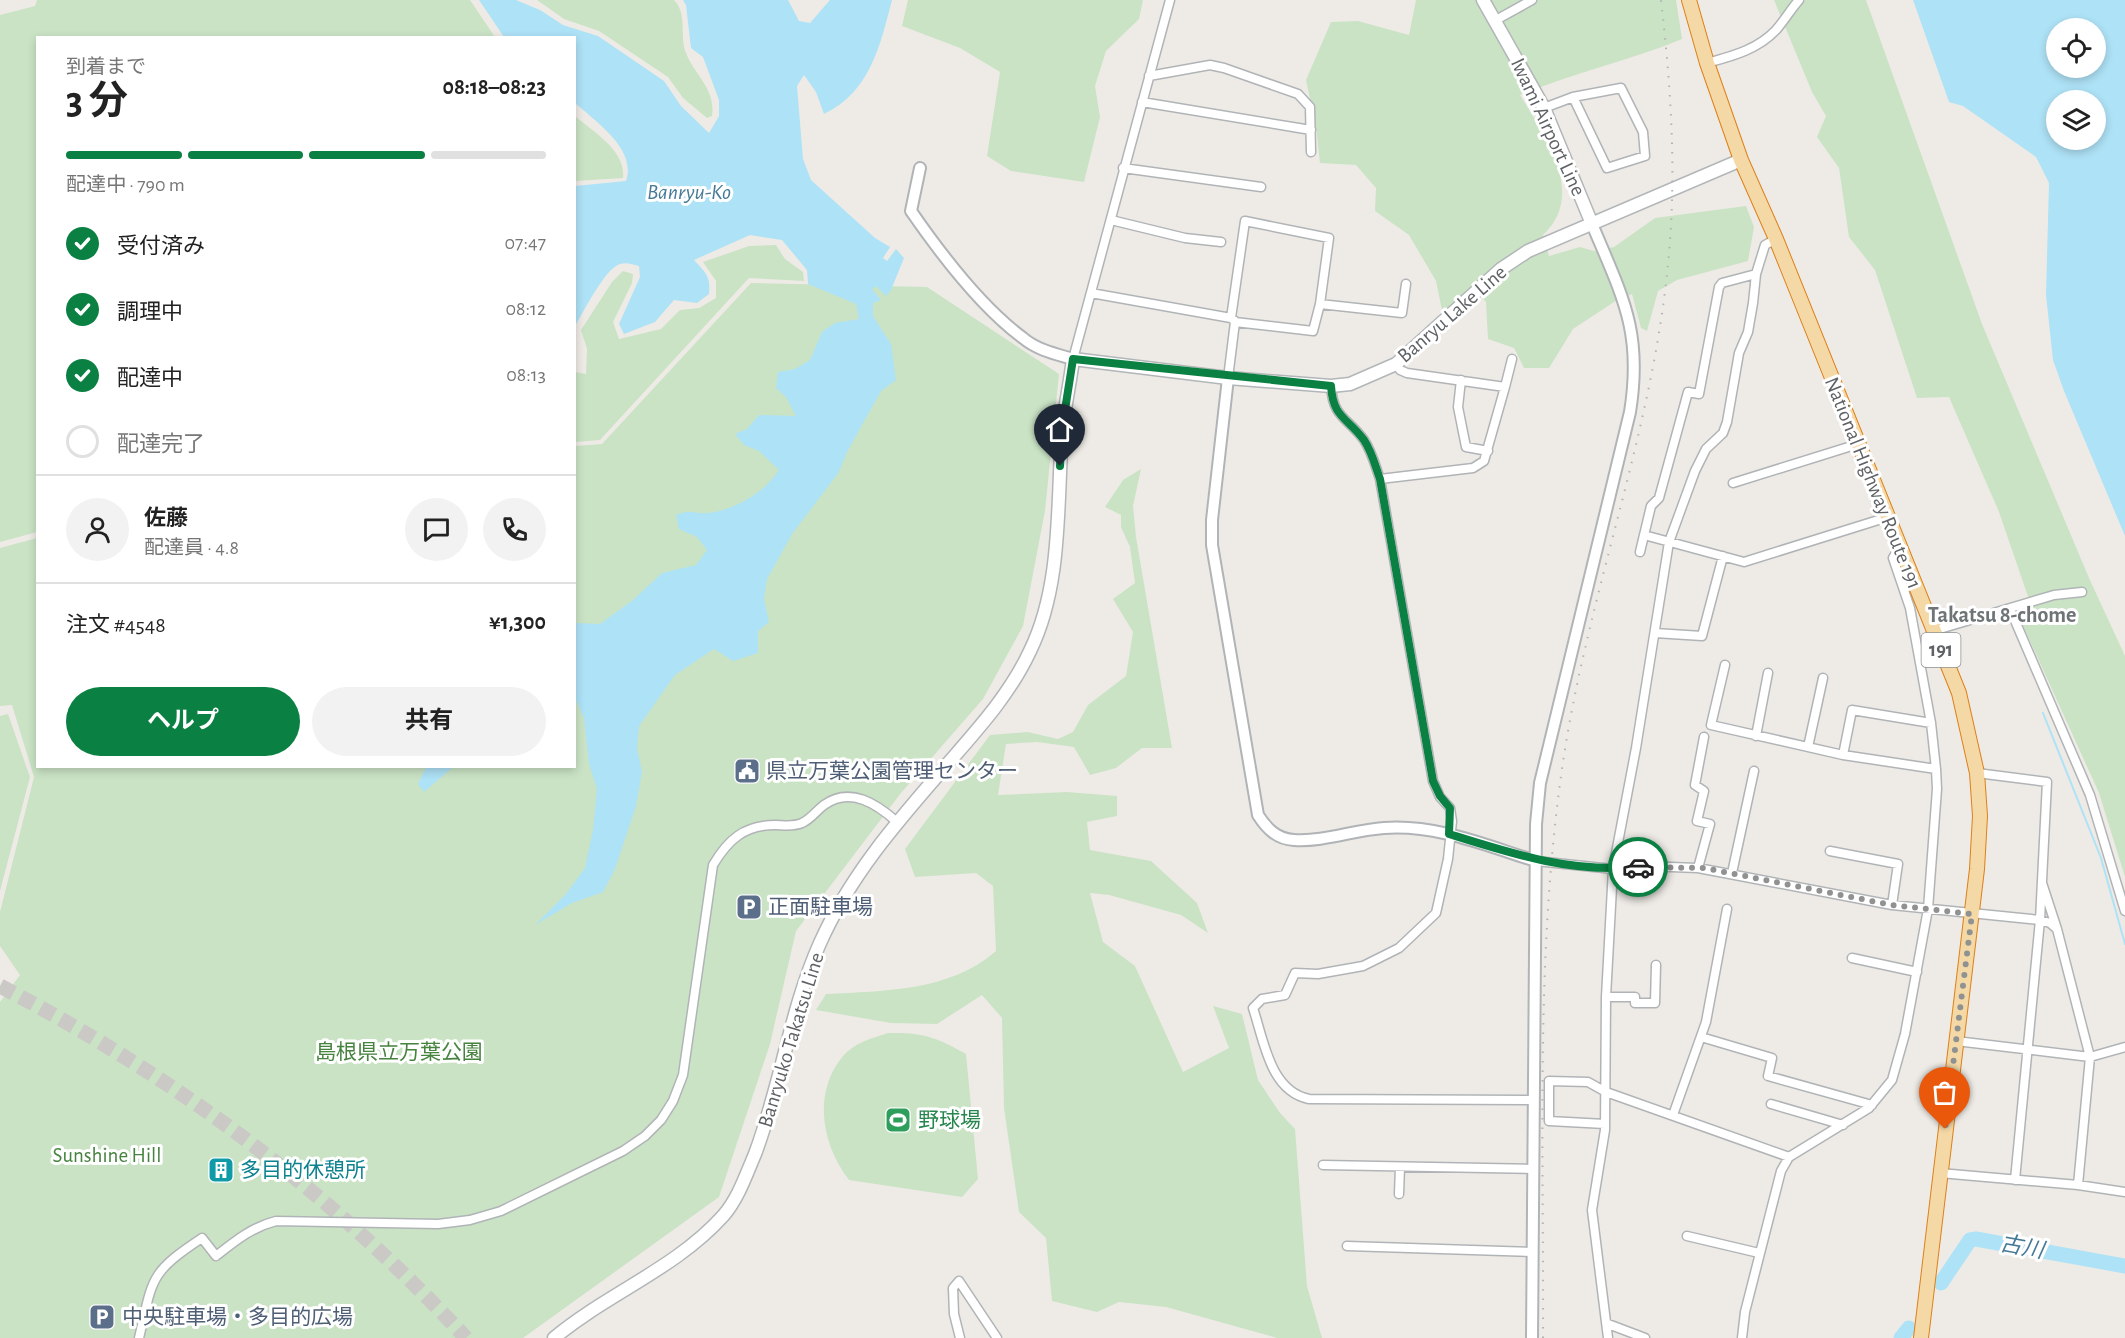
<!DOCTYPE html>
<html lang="ja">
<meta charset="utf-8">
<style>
body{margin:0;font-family:"Alegreya Sans","Noto Sans JP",sans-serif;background:#f2f2f2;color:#222;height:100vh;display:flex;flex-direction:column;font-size:22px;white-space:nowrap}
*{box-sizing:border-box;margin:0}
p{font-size:20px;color:#767676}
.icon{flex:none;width:33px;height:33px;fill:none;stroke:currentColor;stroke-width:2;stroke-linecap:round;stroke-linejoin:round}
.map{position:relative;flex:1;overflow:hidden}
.panel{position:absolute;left:36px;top:36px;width:540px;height:732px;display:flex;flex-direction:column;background:#fff;border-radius:0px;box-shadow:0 3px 9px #0003}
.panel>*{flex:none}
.fabs{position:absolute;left:2046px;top:18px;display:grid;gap:12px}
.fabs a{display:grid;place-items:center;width:60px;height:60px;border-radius:50%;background:#fff;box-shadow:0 3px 9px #0003;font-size:30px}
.pin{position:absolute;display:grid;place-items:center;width:51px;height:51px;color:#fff;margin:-62px -26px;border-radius:50% 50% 50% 0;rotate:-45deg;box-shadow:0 0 6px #0007}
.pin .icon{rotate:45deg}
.courier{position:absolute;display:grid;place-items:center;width:60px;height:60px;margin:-30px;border:4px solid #0b8043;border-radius:50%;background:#fff;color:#222;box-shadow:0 2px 8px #0007}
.overview em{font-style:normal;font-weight:700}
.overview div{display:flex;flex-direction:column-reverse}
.overview{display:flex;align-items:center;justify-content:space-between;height:102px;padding:0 30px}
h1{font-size:39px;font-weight:700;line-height:45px}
.bar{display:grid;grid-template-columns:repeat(4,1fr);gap:9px 6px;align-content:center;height:72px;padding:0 30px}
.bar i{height:8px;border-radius:4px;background:#e0e0e0}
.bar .selected{background:#0b8043}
.bar p{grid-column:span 4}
.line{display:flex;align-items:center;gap:15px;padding:0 30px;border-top:2px solid #e0e0e0}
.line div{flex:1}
.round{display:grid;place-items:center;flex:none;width:63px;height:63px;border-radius:32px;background:#f2f2f2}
ol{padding:0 30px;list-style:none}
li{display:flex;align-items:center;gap:18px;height:66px}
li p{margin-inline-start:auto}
li .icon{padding:6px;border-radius:50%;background:#0b8043;color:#fff;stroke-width:4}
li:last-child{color:#767676}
li i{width:33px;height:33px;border:3px solid #e0e0e0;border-radius:50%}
.primary-button{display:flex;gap:12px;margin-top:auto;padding:12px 30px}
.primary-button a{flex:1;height:69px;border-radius:36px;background:#0b8043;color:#fff;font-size:24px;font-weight:700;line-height:69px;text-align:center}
.primary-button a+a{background:#f2f2f2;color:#222}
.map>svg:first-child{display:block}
.green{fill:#cae3c5}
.water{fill:#aee2f6;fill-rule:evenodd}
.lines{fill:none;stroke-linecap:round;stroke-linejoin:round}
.stream{stroke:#aee2f6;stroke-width:2}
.river{stroke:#aee2f6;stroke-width:15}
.motorway-tunnel{stroke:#cac9c6;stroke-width:15;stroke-dasharray:15 8;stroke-linecap:butt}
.minor-casing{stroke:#b1b4b7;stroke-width:11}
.tertiary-casing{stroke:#b1b4b7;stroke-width:14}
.secondary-casing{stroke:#b2b6b9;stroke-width:15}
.trunk-casing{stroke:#dd8018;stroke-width:16}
.minor{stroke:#fff;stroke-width:8}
.tertiary{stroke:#fff;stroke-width:10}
.secondary{stroke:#fff;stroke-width:12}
.trunk{stroke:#f4d8a6;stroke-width:14}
.rail{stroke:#b2b3b3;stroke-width:2;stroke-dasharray:1.5 8;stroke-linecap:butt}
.done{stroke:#909292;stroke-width:6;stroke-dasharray:0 10.8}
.route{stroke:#0b8043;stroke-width:8}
.labels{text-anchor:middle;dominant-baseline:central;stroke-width:6;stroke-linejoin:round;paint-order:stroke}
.shield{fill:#fff;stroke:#8e9193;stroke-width:1.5}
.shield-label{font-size:20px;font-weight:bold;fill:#5e6265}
.street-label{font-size:21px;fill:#5e6265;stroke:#fff}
.service-label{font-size:21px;fill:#4e5e75;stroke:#fff;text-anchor:start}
.park-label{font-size:21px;fill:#46833f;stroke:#fff}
.leisure-label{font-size:21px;fill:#27864d;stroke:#fff;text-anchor:start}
.culture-label{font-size:21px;fill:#0d838f;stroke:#fff;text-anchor:start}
.water-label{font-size:22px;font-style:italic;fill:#467a97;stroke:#fff}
.neighbourhood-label{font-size:22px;font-weight:bold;fill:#6f7477;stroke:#fff}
</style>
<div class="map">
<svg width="2125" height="1338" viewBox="0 0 2125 1338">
<rect width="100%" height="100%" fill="#eeebe6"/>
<path class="green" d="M37 0H470L495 37 38 38 37 532 0 542V15L35 6Z
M537 0H674C688 14 679 36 686 53 695 76 716 89 712 116L707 118 683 98 668 77 599 31 564 19Z
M908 0H1143L1139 19 1106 51 1095 86 1100 117 1084 182 1011 171 987 156 1000 72 960 48 902 26Z
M1416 0H1676L1682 39C1629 61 1573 73 1520 95 1545 136 1587 194 1543 235L1549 256 1580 247 1594 251 1614 247 1655 218 1746 206 1754 227 1748 261 1677 280 1658 291 1647 331 1641 328 1632 294 1614 302 1573 329 1549 368H1524L1514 348 1488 339 1486 302 1473 287 1443 315 1436 281 1409 235 1375 211 1376 188 1356 165 1320 163 1316 127 1306 80 1331 22 1358 21 1409 35Z
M1774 0H1866L1982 324 2089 578 2125 656V877L2099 793 2021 621 2033 611 1999 512 1949 397 1917 398 1875 270 1849 237 1839 168 1817 137 1826 116 1812 92Z
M575 116C593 132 626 150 623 178L575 181Z
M776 245 785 259 803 272 804 281 749 278 600 440 575 442V372L586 374 587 349 581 330 612 282 623 271 633 274 632 283 613 322 619 339 661 329 680 310 699 308 716 298V281L703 262 749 246Z
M751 283 927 287 1059 374 1045 511 1023 626 983 699 901 793 796 931 770 1044 719 1197 523 1338H0V1002L20 975 0 946V912L34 777 12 705 0 706V548L37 538 38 766H574L575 446 602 444Z
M1141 469 1133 506 1136 537 1172 748H1142L1116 768 1090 775 1074 747 1037 742 1006 744 998 795 1067 792 1117 796V816L1087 822 1090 850 1151 861 1197 903 1208 933 1181 915 1109 895 1090 893 1103 942 1135 966 1183 1072 1229 1048 1213 1006 1242 1014 1258 1080 1280 1113 1295 1129 1307 1286 1322 1338H1277L1166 1307 1119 1302 1097 1312 1052 1301 1046 1238 1019 1212 1004 1108 1002 1018 982 995 937 1024 891 1023 816 1010 826 994C884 991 951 991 996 951L993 886 976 873 915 877 905 849 990 735 1028 732 1058 739 1073 732 1088 705 1126 676 1133 632 1113 599 1135 583 1130 547 1121 527V515L1105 507 1123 480Z
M8 714 30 777 0 891V716Z
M888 1033C921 1032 937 1037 966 1054L978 1179 962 1197 849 1180C822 1145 812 1093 843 1056 854 1043 872 1038 888 1033Z"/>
<path class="water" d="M479 0H516L540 10 563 25 598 36 664 81 681 106 709 133 719 116V100L703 57 691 48 686 5 683 0H788L799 21 810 23 830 0H892C880 46 870 92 824 114L816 92 804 75 797 86 803 159 811 180 875 238 890 247 883 258 887 261 896 249 904 258 891 290 886 296 876 286 872 289 881 300 873 303V316L891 344 896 380 881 391 847 452 839 472 792 534 767 579 764 599 769 622 758 631V653L733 661 714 649 675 675 639 726 637 748 642 772 636 806 615 869 603 892 572 903 535 925 566 894 585 868 593 830 597 789 589 764 584 718 575 698V623L600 624 633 600 662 573 696 565 707 550 697 537 679 529 676 515C693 508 694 515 708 513 735 510 765 492 779 470L759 451 744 445 735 434 747 429 759 415 796 416 786 397 776 388 778 372 795 369 810 360 822 332 835 323 859 319 856 304 808 284 807 270 782 240 750 235 694 260C705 272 711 276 709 294L697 303 674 300 655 322 624 334 619 324 640 277 639 266C631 264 624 261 616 266 602 275 584 311 575 326V186L626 181C637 149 596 122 575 103L574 38 504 37Z
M1913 0H2125V536L2064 391 2053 360 2046 295 2049 183 2036 157 1963 106 1949 102ZM2096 28V68H2056V28ZM2096 100V140H2056V100Z
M426 767V766L453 767 424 792 418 784Z"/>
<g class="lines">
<path class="stream" d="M2043 713 2101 858 2125 944"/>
<path class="river" d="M1941 1283 1970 1240 1976 1239 2125 1266
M1901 1338 1909 1328"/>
<path class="motorway-tunnel" d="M0 986C178 1079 330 1191 466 1338"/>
<g class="minor-casing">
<path id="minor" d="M1496 20 1532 0
M1707 63C1732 56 1757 50 1776 30 1784 21 1791 9 1799 0
M1149 76 1210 65 1224 68 1298 94 1310 107 1311 152
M1142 102 1311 130
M1544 108 1573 97 1607 168 1645 156 1643 132 1621 88 1573 97
M1123 168 1261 187
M1111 220 1185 238 1221 242
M1776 239 1765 245 1756 274 1722 283 1719 287 1699 394 1688 392 1659 498 1651 506 1640 552 1644 535 1744 562 1888 517
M1091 293 1231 318 1235 321
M1231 318 1245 221 1329 238 1320 304
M1073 359 1170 0
M1396 364 1400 370 1407 373 1505 387 1512 359
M1228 378 1235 322 1313 331 1320 304 1402 313 1406 284
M1461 380 1458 407 1466 447 1488 451
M1331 386C1333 418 1347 417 1364 440 1372 452 1375 465 1380 479L1433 781 1440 797 1450 808 1452 821 1448 859 1436 913 1399 948 1363 966 1318 974 1295 973 1285 995 1262 999 1253 1008C1264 1041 1270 1091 1309 1099L1534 1100
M1380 479 1473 468 1484 461 1505 387
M1733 483 1858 444
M2010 609 2090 795 2125 911
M1933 631 2054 595 2082 592
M1655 633 1702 636 1723 556
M1725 665 1711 725 1843 755 1936 769
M1756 736 1768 673
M1808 747 1823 678
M1843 755 1852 710 1931 723
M1977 773 2047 782 2040 920 2015 1180
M1830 851 1898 864 1892 905
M1536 861 1613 869 1644 866 1698 868 1892 905 2040 920 2050 923 2057 929
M1698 868 1710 824 1697 821 1704 791 1695 785 1704 737
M1732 873 1754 771
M2042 883 2057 929 2090 1057 2078 1185
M1852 958 1917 972
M1606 997H1635V1003H1655L1656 965
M1701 1037 1772 1058 1768 1076 1872 1105
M1956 1041 2090 1057 2125 1047
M1771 1104 1843 1125
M1673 1115 1706 1022 1727 909
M1605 1124 1549 1121V1081L1588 1082 1606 1092 1789 1157
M1323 1165 1534 1169
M1940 1173 2078 1185 2125 1192
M1399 1194 1400 1167
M1687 1236 1759 1253
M1347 1246 1532 1252
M1608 1324 1645 1338
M139 1338C153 1278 149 1273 202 1238L216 1256C235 1241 252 1227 276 1221L438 1224 470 1220 501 1211 623 1151 645 1136 661 1120 673 1101 683 1075 713 865C728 840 744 825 775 825 783 825 794 827 802 823 811 819 816 811 824 805 850 786 877 804 897 822
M960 1338 954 1314 953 1288 959 1281 997 1338
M1608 1338 1592 1210 1605 1130 1606 997 1613 869 1636 748 1669 542 1695 471 1706 449 1723 433 1727 422 1739 353 1748 332 1753 303 1756 274
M1742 1338 1745 1312 1781 1171 1789 1157 1869 1108 1892 1080 1905 1034 1919 958 1928 909 1937 789 1936 769 1931 723 1910 608 1893 558 1900 546"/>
</g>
<g class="tertiary-casing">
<path id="tertiary" d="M920 168 911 211C940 253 981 307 1023 338 1037 350 1056 354 1073 359
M1228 378 1212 520V545L1258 815C1267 829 1277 839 1294 840 1324 842 1354 830 1384 828 1437 824 1487 846 1536 861
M1532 1338 1536 824 1540 783 1630 412C1643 331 1622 296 1592 224"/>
</g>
<g class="secondary-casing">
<path id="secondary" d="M1483 0 1544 108 1592 224
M554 1338C608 1293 675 1269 723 1216 738 1199 746 1175 755 1154 781 1085 790 1010 820 943 850 876 896 823 944 768 976 731 1009 696 1030 651 1062 586 1057 505 1062 434 1064 409 1070 384 1073 359L1228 378 1331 386 1350 384 1396 364 1501 269 1528 251 1741 160"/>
</g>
<g class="trunk-casing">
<path id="trunk" d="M1689 0 1707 63 1741 160 1776 239 1959 693 1977 773 1980 816 1977 869 1921 1338"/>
</g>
<use href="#minor" class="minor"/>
<use href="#tertiary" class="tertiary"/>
<use href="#secondary" class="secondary"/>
<use href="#trunk" class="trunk"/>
<path class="rail" d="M1543 1338C1544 1147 1535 952 1563 762 1588 594 1652 433 1668 264 1677 176 1671 87 1661 0"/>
</g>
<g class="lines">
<path class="done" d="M1638 867 1704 868 1892 905 1972 914 1945 1129"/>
<path class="route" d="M1060 466 1062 429 1073 359 1331 386C1333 418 1347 417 1364 440 1372 452 1375 465 1380 479L1433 781 1440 796 1450 808 1449 834C1513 854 1570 873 1638 867"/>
</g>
<defs>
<g id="civic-square" transform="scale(1.35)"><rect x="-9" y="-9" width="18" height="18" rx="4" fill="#5c6f8a" stroke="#fff"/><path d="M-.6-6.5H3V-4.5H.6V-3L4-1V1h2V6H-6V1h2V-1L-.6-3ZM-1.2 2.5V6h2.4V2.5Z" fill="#fff"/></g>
<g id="parking-square" transform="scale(1.35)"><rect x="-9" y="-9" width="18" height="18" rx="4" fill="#5c6f8a" stroke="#fff"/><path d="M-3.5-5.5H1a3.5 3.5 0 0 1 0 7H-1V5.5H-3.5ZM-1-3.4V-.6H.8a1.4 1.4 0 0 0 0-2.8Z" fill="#fff"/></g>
<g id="stadium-square" transform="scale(1.35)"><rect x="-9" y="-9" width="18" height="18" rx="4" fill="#2e9e5b" stroke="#fff"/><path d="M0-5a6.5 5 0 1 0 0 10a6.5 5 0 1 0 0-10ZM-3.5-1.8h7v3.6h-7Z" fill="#fff"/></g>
<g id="building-square" transform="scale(1.35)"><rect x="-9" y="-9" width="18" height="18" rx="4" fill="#0f9aa8" stroke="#fff"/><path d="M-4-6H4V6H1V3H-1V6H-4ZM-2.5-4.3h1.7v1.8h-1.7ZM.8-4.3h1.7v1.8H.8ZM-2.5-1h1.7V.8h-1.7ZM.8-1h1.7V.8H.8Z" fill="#fff"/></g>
</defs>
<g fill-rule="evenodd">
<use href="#civic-square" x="747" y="771"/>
<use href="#parking-square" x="749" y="907"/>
<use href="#stadium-square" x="898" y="1120"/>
<use href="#building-square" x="221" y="1170"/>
<use href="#parking-square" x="102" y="1317"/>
</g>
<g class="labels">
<rect class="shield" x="1921.5" y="633" width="39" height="34" rx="4.5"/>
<g class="shield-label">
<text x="1941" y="650">191</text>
</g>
<g class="street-label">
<text transform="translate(1548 127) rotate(65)">Iwami Airport Line</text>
<text transform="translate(1452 314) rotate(-41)">Banryu Lake Line</text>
<text transform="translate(1873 483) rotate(68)">National Highway Route 191</text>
<text transform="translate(791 1040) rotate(-73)">Banryuko Takatsu Line</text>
</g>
<g class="service-label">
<text x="766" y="771">県立万葉公園管理センター</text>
<text x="768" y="907">正面駐車場</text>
<text x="122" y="1317">中央駐車場・多目的広場</text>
</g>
<g class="park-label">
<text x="399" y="1052">島根県立万葉公園</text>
<text x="107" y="1155">Sunshine Hill</text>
</g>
<g class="leisure-label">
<text x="918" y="1120">野球場</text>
</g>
<g class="culture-label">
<text x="240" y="1170">多目的休憩所</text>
</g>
<g class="water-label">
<text x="689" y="192">Banryu-Ko</text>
<text transform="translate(2022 1247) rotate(10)">古川</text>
</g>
<g class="neighbourhood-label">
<text x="2002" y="615">Takatsu 8-chome</text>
</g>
</g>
</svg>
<div class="fabs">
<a><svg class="icon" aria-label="locate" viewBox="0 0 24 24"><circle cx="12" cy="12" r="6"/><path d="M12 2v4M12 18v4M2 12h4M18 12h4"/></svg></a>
<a><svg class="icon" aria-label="layers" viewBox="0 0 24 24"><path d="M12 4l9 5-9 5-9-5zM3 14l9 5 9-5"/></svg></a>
</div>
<div class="pin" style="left:1945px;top:1129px;background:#ea580c"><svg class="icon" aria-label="bag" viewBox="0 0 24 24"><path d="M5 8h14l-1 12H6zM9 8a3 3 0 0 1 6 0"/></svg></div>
<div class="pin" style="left:1060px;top:466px;background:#1f2937"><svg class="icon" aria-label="home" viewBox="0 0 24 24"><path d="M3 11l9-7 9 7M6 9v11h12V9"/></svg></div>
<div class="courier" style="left:1638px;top:867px"><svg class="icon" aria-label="car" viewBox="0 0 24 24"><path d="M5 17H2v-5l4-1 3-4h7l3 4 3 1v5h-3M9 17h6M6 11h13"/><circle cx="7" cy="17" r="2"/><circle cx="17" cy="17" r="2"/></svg></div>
<section class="panel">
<div class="overview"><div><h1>3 分</h1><p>到着まで</p></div><em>08:18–08:23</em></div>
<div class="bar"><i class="selected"></i><i class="selected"></i><i class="selected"></i><i></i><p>配達中 · 790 m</p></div>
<ol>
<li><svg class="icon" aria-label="check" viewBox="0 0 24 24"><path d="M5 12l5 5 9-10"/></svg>受付済み<p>07:47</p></li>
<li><svg class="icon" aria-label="check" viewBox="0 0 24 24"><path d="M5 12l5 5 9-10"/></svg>調理中<p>08:12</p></li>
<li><svg class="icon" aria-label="check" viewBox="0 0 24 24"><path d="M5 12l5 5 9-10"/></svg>配達中<p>08:13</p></li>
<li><i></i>配達完了</li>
</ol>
<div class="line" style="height:108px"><a class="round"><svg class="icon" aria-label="person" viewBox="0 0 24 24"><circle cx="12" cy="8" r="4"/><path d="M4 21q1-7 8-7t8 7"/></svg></a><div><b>佐藤</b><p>配達員 · 4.8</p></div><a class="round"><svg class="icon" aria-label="chat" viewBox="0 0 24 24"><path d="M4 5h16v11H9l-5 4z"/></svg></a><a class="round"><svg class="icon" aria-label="phone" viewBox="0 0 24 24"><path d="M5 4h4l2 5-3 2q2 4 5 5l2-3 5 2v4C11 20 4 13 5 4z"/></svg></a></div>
<div class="line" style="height:78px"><div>注文 #4548</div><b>¥1,300</b></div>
<div class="primary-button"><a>ヘルプ</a><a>共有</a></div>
</section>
</div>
